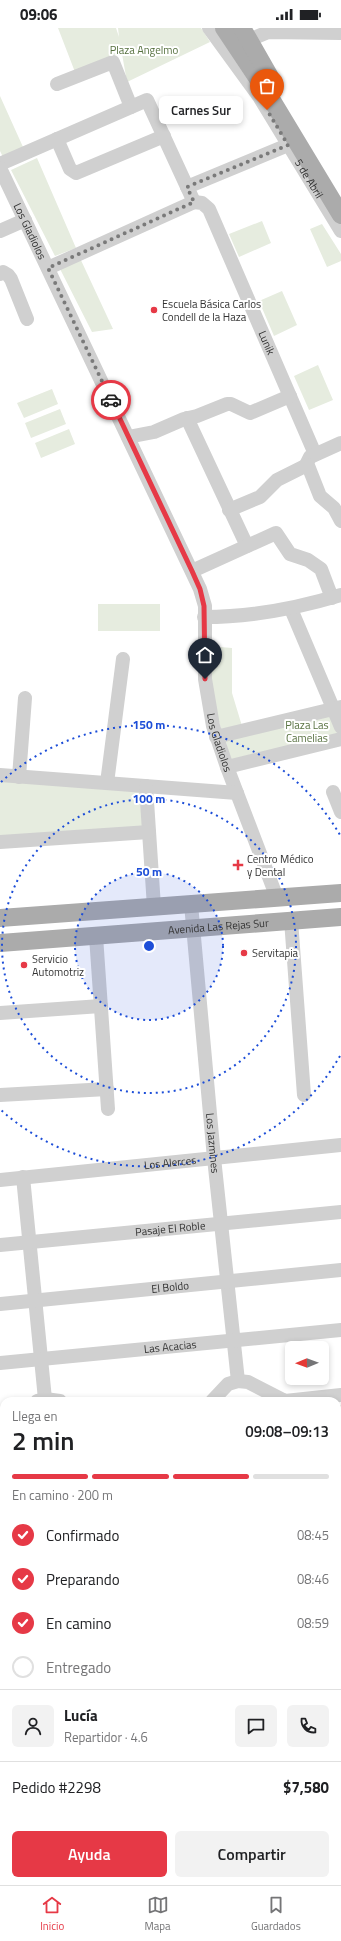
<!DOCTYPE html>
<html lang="es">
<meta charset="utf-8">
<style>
body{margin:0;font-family:"Titillium Web",sans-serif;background:#f2f2f2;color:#202124;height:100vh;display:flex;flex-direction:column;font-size:15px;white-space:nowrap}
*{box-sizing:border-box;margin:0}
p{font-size:13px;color:#757577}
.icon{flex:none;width:22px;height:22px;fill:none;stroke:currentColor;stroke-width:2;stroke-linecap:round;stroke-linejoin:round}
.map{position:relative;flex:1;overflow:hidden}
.sheet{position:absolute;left:0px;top:1369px;width:341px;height:488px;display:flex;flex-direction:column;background:#fff;border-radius:12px 12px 0 0;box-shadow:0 2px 6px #0003}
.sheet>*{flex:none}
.needle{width:26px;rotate:269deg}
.buttons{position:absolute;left:285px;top:1313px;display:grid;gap:8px}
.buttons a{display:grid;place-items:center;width:44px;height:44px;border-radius:6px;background:#fff;box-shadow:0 2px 6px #0003;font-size:20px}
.pin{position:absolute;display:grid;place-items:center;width:34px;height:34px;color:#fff;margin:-41px -17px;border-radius:50% 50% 50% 0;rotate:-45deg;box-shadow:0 0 4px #0007}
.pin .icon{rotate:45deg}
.courier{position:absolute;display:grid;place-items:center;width:40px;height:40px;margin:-20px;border:3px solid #e63946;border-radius:50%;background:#fff;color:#222;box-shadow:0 1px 5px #0007}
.bubble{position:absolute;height:28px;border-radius:6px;background:#fff;box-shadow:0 2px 6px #0003;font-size:13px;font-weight:600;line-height:28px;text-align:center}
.summary em{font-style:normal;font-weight:600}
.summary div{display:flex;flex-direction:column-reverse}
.summary{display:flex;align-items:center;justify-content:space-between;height:68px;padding:0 12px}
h1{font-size:26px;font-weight:600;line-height:30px}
.bar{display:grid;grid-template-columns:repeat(4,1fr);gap:6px 4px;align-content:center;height:48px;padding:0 12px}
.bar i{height:5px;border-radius:3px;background:#e0e0e0}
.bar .selected{background:#e63946}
.bar p{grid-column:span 4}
.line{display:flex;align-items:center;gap:10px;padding:0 12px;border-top:1px solid #e0e0e0}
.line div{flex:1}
.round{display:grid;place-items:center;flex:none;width:42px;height:42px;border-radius:6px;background:#f2f2f2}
ol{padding:0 12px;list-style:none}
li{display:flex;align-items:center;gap:12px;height:44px}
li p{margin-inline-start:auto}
li .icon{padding:4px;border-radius:50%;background:#e63946;color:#fff;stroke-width:4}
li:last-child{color:#757577}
li i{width:22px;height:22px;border:2px solid #e0e0e0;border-radius:50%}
.button{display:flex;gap:8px;margin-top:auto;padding:8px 12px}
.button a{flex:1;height:46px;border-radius:6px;background:#e63946;color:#fff;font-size:16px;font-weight:600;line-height:46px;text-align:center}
.button a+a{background:#f2f2f2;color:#202124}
.status{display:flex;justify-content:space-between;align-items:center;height:28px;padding:0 20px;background:#fff;direction:ltr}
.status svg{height:11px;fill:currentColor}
.menu{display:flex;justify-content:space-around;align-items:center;height:56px;border-top:1px solid #e0e0e0;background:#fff;font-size:11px;color:#757577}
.menu a{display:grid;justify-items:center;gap:2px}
.menu .selected{color:#e63946}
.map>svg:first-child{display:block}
.green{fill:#e6ecdf}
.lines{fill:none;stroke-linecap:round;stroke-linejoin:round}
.minor{stroke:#d0d0d0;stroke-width:14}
.major{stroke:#ababab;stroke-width:18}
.done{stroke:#7a7a7a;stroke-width:4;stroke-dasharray:0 7.2}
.route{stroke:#e63946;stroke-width:5}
.ring{fill:none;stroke:#1d4ed8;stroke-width:2;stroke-dasharray:2 4}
.poi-dot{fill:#e63946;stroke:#fff;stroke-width:1.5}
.labels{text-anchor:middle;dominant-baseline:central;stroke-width:4;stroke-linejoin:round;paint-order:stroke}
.park-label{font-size:11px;fill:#56703f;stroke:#fff}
.street-label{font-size:11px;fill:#333;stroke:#fff}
.poi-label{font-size:11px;fill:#333;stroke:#fff;text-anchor:start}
.centre{fill:#1d4ed8;stroke:#fff;stroke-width:2}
.ring-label{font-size:12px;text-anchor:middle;font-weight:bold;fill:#1d4ed8;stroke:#fff;stroke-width:4;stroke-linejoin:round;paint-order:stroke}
</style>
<div class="status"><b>09:06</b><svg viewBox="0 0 49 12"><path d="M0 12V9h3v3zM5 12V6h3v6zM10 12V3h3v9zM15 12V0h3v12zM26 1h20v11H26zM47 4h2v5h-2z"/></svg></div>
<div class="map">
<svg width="341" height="1857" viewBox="0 0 341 1857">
<rect width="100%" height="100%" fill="#fff"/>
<path class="green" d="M58 0H116L119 9 118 0H201L210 14 127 54 122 26 75 44Z
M0 68 23 119 3 129 0 123Z
M37 130 76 220 55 228 11 142Z
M262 193 271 215 239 229 229 206Z
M322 196 341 226V233L327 239 310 201Z
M79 228 113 301 92 304 58 237Z
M282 263 297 297 274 308 259 273Z
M318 337 333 372 309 382 294 348Z
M52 361 58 376 24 390 17 375Z
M60 381 66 396 31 410 25 395Z
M69 401 75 416 41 430 35 415Z
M98 576H160V603H98Z
M209 618 232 620V665L242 698 222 704 213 673Z
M341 681V709L231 733 225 711Z
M0 752 134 762 141 765 145 802 0 810Z
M337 1377H341V1491H337Z"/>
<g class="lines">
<g class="minor">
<path id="s1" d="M209 0 260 70 341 203"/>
<path d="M249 12 268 4 341 5"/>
<path d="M57 56 113 34 131 79"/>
<path d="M57 111 70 141 76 145 164 108"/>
<path d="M0 136 147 72 194 174"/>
<path id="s2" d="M0 140 200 561 205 578V651L213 698 227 739 277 870"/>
<path d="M187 159 288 117"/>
<path id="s3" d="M194 174 202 175 209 181 315 426"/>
<path d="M0 203 25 192"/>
<path d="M48 240 194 174"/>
<path d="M0 246 3 244 8 247 11 251 27 291"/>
<path d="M187 390 247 518"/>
<path d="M128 409 154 404 184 391 197 388 227 376H231L250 385 290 368"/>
<path d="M341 415 310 429 307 435 320 468 334 480 341 493"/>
<path d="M229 482 260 469 277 452 307 437"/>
<path d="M192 543 276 505 290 526 308 532 321 541 332 570"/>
<path d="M291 581 341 699"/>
<path d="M204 589C252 589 295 581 341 567"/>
<path d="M216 709 341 679"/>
<path d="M227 739 341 711"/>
<path d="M0 747 237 765"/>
<path d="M19 749 25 670"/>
<path d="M107 755 123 631"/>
<path d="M146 758 154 879"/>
<path d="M333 764 341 784"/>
<path d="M0 814 149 804"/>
<path id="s4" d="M191 876 214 1130 238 1353"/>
<path d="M291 892 304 1067"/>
<path d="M96 908 108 1081"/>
<path d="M0 985 101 978"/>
<path d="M0 1067 107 1061"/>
<path d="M23 1149 45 1371"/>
<path id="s5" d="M0 1152 341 1117"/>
<path id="s6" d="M0 1217 341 1184"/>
<path id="s7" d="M0 1276 341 1242"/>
<path id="s8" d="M0 1335 341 1302"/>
<path d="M37 1373 45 1371 60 1373"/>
<path d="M212 1373 228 1356 238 1353 248 1354 285 1373 341 1367"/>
<path d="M0 1401 4 1400"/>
<path d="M337 1501H341"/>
<path d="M0 1533H4"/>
<path d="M337 1563H341"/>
<path d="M0 1596 4 1595"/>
<path d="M337 1623H341"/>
<path d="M0 1656 4 1655"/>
<path d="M337 1681 341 1680"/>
<path d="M0 1714 4 1713"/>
<path d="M337 1752H341"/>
<path d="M0 1785H4"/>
<path d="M2 1851 3 1857"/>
<path d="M60 1853V1857"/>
<path d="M119 1853V1857"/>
<path d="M182 1853 183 1857"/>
<path d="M246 1853 247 1857"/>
<path d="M309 1853 310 1857"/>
</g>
<g class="major">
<path d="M224 0 268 66 341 187"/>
<path d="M242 0 270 49"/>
<path d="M0 890 341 865"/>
<path id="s9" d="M0 915 341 889"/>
</g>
</g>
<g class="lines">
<path class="done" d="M111 372 48 240 194 174 187 159 288 117 267 82"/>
<path class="route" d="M111 372 192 543 200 561 204 578 205 651"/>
</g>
<circle cx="149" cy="918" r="74" fill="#1d4ed8" fill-opacity=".12"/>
<g class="ring">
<circle cx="149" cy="918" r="74"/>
<circle cx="149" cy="918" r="147"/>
<path d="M340 1028A221 221 0 0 1 1 1082M1 754A221 221 0 0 1 340 807"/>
</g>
<g class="poi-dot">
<circle cx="154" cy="282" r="4"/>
<path d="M236 831h4v4h4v4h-4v4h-4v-4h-4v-4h4z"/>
<circle cx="244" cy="925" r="4"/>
<circle cx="24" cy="937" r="4"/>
</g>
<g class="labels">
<g class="park-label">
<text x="144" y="22">Plaza Angelmo</text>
<text x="307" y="697">Plaza Las<tspan x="307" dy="13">Camelias</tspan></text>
</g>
<g class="street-label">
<text stroke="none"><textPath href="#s1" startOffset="181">5 de Abril</textPath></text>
<text stroke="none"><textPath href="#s2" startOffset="70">Los Gladiolos</textPath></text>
<text stroke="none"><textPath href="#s3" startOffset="163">Lunik</textPath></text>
<text stroke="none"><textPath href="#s2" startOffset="622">Los Gladiolos</textPath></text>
<text stroke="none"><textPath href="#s9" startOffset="219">Avenida Las Rejas Sur</textPath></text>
<text stroke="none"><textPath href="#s4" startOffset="240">Los Jazmines</textPath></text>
<text stroke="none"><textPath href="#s5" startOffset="171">Los Alerces</textPath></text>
<text stroke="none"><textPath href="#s6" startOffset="171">Pasaje El Roble</textPath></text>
<text stroke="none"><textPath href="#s7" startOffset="171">El Boldo</textPath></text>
<text stroke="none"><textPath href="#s8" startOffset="171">Las Acacias</textPath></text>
</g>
<g class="poi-label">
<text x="162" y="276">Escuela Básica Carlos<tspan x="162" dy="13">Condell de la Haza</tspan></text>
<text x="247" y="831">Centro Médico<tspan x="247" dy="13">y Dental</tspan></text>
<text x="252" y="925">Servitapia</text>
<text x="32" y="931">Servicio<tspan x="32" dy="13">Automotriz</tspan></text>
</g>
</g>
<circle cx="149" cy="918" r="6" class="centre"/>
<g class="ring-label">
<text x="149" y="701">150 m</text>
<text x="149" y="775">100 m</text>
<text x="149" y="848">50 m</text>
</g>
</svg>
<div class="buttons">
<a><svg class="needle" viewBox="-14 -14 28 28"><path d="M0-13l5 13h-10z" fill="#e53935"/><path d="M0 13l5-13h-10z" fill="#757577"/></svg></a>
</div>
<div class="pin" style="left:267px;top:82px;background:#ea580c"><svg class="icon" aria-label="bag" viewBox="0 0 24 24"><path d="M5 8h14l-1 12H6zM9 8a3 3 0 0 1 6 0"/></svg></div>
<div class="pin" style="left:205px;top:651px;background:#1f2937"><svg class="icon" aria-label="home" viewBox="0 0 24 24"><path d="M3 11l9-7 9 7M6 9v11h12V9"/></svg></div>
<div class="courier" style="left:111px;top:372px"><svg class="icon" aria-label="car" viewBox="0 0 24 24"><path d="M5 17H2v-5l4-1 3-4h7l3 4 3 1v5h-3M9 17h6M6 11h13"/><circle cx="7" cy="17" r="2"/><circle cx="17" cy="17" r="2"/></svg></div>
<div class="bubble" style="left:159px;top:68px;width:84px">Carnes Sur</div>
<section class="sheet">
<div class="summary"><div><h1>2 min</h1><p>Llega en</p></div><em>09:08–09:13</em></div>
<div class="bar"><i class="selected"></i><i class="selected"></i><i class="selected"></i><i></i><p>En camino · 200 m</p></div>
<ol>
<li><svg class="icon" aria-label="check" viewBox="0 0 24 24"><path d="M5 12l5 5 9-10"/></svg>Confirmado<p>08:45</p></li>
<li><svg class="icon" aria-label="check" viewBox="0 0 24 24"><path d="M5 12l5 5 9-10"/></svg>Preparando<p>08:46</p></li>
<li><svg class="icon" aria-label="check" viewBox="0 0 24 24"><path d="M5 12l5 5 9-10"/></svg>En camino<p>08:59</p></li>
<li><i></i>Entregado</li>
</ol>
<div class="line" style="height:72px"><a class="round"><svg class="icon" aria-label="person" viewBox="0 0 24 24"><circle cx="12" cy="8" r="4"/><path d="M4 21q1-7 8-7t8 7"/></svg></a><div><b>Lucía</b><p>Repartidor · 4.6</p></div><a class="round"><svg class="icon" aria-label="chat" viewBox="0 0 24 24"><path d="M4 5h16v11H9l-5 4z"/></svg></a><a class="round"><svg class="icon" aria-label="phone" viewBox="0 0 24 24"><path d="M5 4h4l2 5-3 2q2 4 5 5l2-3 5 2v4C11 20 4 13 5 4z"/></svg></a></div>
<div class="line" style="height:52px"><div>Pedido #2298</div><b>$7,580</b></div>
<div class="button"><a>Ayuda</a><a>Compartir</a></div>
</section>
</div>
<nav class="menu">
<a class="selected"><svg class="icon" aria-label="home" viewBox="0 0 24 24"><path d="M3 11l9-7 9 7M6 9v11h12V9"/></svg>Inicio</a>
<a><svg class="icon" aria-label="map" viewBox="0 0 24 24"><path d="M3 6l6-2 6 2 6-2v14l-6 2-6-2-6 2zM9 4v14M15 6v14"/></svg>Mapa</a>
<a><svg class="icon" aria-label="saved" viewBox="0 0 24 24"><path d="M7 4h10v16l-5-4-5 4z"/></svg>Guardados</a>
</nav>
